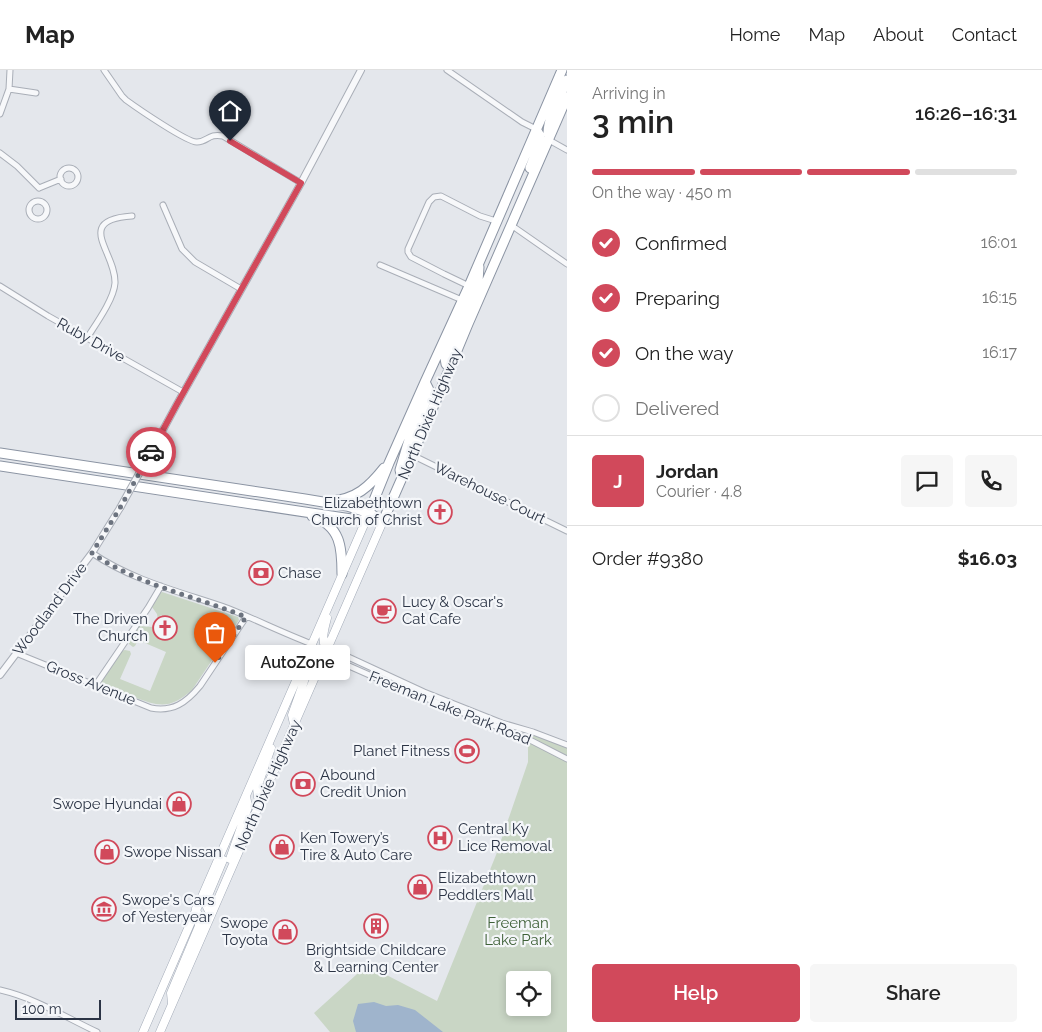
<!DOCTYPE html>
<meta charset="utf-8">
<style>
body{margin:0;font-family:Raleway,sans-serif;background:#f6f6f6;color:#222;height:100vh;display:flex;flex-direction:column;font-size:19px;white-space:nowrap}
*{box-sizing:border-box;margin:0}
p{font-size:16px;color:#767676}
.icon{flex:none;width:28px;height:28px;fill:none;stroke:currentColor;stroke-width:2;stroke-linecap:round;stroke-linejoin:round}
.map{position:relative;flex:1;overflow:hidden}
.sheet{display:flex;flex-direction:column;background:#fff;width:475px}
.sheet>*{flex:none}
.fabs{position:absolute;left:506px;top:901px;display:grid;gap:10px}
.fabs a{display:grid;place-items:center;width:45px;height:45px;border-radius:5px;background:#fff;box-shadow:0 2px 8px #0003;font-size:25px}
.scale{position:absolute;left:15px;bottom:12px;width:86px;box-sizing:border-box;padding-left:5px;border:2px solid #2b3445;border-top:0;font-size:14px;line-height:18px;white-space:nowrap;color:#2b3445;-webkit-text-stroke:4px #f4f6f9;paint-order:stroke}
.pin{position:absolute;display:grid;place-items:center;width:42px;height:42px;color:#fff;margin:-51px -21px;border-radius:50% 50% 50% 0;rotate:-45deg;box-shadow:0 0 5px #0007}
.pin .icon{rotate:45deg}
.courier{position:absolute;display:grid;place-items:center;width:50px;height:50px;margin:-25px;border:4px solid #d1495b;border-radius:50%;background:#fff;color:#222;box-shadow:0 1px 6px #0007}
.bubble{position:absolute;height:35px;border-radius:5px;background:#fff;box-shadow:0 2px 8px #0003;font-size:16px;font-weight:600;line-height:35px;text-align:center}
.headline em{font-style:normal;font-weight:600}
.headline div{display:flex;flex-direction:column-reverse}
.headline{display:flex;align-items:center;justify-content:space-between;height:85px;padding:0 25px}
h1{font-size:32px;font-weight:600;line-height:38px}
.bar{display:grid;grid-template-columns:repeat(4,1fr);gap:8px 5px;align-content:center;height:60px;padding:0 25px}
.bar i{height:6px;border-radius:4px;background:#e0e0e0}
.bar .current{background:#d1495b}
.bar p{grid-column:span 4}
.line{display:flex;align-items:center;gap:12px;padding:0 25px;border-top:1px solid #e0e0e0}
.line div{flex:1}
.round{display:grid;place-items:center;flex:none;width:52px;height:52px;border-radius:5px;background:#f6f6f6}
ol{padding:0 25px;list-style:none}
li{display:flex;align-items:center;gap:15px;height:55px}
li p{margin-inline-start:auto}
li .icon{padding:5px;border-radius:50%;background:#d1495b;color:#fff;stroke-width:4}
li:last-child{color:#767676}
li i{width:28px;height:28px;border:2px solid #e0e0e0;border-radius:50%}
.cta{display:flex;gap:10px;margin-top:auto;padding:10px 25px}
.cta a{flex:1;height:58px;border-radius:5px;background:#d1495b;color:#fff;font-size:20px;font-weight:600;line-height:58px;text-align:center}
.cta a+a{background:#f6f6f6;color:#222}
header{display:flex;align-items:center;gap:30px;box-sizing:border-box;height:70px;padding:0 25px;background:#fff;border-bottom:1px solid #e0e0e0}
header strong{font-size:24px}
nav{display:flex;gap:28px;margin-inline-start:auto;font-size:18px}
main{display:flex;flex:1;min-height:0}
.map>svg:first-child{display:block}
.green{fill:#c9d6c5;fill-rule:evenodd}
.water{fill:#9fb4cc}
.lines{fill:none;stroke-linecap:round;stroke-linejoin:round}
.minor-casing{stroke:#a9aeb7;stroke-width:7}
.tertiary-casing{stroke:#a9aeb7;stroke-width:8}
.primary-casing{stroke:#a3abb8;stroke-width:9}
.trunk-casing{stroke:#8b94a3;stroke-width:11}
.minor{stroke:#f7f8fa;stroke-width:5}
.tertiary{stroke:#f7f8fa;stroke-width:6}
.primary{stroke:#fff;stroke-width:8}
.trunk{stroke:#fff;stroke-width:9}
.tertiary-bridge-casing{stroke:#a9aeb7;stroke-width:8;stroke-linecap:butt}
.tertiary-bridge{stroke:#f7f8fa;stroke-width:6}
.done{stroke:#6c737f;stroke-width:5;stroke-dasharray:0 9}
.route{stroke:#d1495b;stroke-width:6}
.labels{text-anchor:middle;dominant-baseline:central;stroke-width:4.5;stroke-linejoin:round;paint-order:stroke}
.street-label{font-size:15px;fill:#2b3445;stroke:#f4f6f9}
.poi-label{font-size:15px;fill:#2b3445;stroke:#f4f6f9;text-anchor:start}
.park-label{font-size:15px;fill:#3f6138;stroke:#f4f6f9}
</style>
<header>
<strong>Map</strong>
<nav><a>Home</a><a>Map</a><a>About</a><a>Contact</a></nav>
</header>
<main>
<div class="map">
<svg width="567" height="962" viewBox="0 0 567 962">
<rect width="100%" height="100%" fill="#e4e7ec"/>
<path class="green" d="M162 522 229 544 238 547 239 550 192 620C171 639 159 637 134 627 123 623 112 619 101 614L100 613 121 581 125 580 130 581 131 584 120 609 150 621 166 582 138 570 135 576 133 577 129 574V571L139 556 153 557V559L157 562 162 560 164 567 175 565 178 560 174 551 166 553 165 548 161 545 158 550 157 544 152 537 160 523Z
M533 662 567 674V962H330L314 943 367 895 437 931 496 785 528 692V669ZM515 910H542V938H515Z"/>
<path class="water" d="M374 932 386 936 398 935 415 940 443 962H356L353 951 358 934Z"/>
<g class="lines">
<g class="minor-casing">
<path id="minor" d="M104 0 122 26 126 30C137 38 188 73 197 72 208 72 208 63 223 66L301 113
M447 0 522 52 536 59
M9 19 36 23
M0 44 9 19 10 0
M549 70 567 80
M0 83 17 96 39 118
M60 107a9 9 0 1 1 18 0a9 9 0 1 1-18 0Z
M39 118 61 109
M29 140a9 9 0 1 1 18 0a9 9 0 1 1-18 0Z
M163 135 182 179 195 192 241 219
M511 155 567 194
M380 195 462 230
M0 216 48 246 183 322
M469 216 444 204 411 187 408 182V179L429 132 434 127 441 126 480 146 496 151
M87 268C96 254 114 229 115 213 116 182 73 150 132 146
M412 385 567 461
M92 483C133 511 181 522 227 538 255 549 283 563 312 574
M326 580 335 584 344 585 424 622 502 653 533 662 567 675
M16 583 151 638C173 642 186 633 200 616L246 547
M335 584 340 592 383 611 528 669 567 689
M95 616 148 538 161 516
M0 920C35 928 65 947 97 962"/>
</g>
<g class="tertiary-casing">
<path id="tertiary" d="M151 382 177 334 301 113 361 0
M0 605 92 483 120 438"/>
</g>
<g class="primary-casing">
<path id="primary" d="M326 580C321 568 324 560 327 548
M294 654 292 645 313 586 312 576
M260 731 258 727 257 718 271 678
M230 789 248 737 246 726
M211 845 206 835 207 828 223 790
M172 933 171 923 199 856V849L196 839
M143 962 366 450
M160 962 383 451"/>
</g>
<g class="trunk-casing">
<path id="trunk" d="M548 63C548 47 561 25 567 10
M530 98 541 70 540 66 536 59
M450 298 446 294 445 288 478 212 479 197
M0 383 305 429 347 436 369 443 383 451
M0 396 358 450H370
M401 404 400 400 409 370 428 326 429 320 425 312
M331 431C356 429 369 417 384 398
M312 446C341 456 342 478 342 504
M366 450 389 393 425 312 469 216 562 0
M383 451 441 319 468 254 567 27"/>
</g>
<use href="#minor" class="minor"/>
<use href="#tertiary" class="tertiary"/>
<use href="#primary" class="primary"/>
<use href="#trunk" class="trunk"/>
<g class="tertiary-bridge-casing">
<path id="tertiary-bridge" d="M120 438 151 382"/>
</g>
<use href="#tertiary-bridge" class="tertiary-bridge"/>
</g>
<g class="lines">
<path class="done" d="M151 382 120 438 92 483C138 515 195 526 246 547L215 593"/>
<path class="route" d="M151 382 177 334 301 113 230 71"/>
</g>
<defs>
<g id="church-ring" transform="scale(1.25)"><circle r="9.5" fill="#f4f6f9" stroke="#d1495b" stroke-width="1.5"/><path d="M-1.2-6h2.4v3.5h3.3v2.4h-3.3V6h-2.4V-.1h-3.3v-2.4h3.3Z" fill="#d1495b"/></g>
<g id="bank-ring" transform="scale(1.25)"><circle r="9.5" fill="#f4f6f9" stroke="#d1495b" stroke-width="1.5"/><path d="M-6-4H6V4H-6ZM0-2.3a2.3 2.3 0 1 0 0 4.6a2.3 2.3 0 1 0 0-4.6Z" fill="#d1495b"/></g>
<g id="cafe-ring" transform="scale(1.25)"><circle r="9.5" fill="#f4f6f9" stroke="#d1495b" stroke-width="1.5"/><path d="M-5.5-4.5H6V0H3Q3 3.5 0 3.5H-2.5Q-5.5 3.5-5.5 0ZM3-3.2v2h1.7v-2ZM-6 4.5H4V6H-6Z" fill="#d1495b"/></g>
<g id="stadium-ring" transform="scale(1.25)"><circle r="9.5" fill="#f4f6f9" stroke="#d1495b" stroke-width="1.5"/><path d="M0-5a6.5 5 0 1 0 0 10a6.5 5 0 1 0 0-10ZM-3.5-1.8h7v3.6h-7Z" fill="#d1495b"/></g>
<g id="shop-ring" transform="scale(1.25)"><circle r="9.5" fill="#f4f6f9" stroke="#d1495b" stroke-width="1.5"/><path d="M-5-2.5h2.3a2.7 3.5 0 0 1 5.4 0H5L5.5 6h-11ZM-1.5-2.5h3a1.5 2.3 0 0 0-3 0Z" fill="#d1495b"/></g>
<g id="hospital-ring" transform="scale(1.25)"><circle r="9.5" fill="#f4f6f9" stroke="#d1495b" stroke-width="1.5"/><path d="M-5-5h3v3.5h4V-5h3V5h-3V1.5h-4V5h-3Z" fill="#d1495b"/></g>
<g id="museum-ring" transform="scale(1.25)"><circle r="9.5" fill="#f4f6f9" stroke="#d1495b" stroke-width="1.5"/><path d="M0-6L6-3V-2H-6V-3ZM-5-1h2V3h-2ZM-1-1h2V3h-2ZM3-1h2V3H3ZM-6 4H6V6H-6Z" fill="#d1495b"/></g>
<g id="building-ring" transform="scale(1.25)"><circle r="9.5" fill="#f4f6f9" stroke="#d1495b" stroke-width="1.5"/><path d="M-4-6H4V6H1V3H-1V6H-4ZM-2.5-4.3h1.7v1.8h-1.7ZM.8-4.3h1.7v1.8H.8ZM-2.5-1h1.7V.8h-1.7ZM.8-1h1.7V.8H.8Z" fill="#d1495b"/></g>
</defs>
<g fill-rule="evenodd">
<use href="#church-ring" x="440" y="442"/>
<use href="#bank-ring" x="261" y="503"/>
<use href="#cafe-ring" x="384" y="541"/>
<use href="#church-ring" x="165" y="558"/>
<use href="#stadium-ring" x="467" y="681"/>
<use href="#bank-ring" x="303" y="714"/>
<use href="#shop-ring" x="179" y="734"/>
<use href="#hospital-ring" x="440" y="768"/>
<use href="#shop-ring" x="282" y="777"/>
<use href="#shop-ring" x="107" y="782"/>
<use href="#shop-ring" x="420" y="817"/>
<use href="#museum-ring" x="104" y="839"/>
<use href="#building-ring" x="376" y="856"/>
<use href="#shop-ring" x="285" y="862"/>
</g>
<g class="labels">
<g class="street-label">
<text transform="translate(91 270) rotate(29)">Ruby Drive</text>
<text transform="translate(430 344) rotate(-67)">North Dixie Highway</text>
<text transform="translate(490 423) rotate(26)">Warehouse Court</text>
<text transform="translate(50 539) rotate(-53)">Woodland Drive</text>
<text transform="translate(91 613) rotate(22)">Gross Avenue</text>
<text transform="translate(450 638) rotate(22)">Freeman Lake Park Road</text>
<text transform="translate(268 715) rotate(-66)">North Dixie Highway</text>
</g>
<g class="poi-label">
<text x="422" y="433" text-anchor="end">Elizabethtown<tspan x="422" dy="17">Church of Christ</tspan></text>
<text x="278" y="503">Chase</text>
<text x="402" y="532">Lucy &amp; Oscar's<tspan x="402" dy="17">Cat Cafe</tspan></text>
<text x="148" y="549" text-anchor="end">The Driven<tspan x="148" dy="17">Church</tspan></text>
<text x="450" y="681" text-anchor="end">Planet Fitness</text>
<text x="320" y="705">Abound<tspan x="320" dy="17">Credit Union</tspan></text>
<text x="162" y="734" text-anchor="end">Swope Hyundai</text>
<text x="458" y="759">Central Ky<tspan x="458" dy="17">Lice Removal</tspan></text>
<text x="300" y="768">Ken Towery’s<tspan x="300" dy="17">Tire &amp; Auto Care</tspan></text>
<text x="124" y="782">Swope Nissan</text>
<text x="438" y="808">Elizabethtown<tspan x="438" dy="17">Peddlers Mall</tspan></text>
<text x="122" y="830">Swope's Cars<tspan x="122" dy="17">of Yesteryear</tspan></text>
<text x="268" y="853" text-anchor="end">Swope<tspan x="268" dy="17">Toyota</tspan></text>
<text x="376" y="880" text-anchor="middle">Brightside Childcare<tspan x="376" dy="17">&amp; Learning Center</tspan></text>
</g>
<g class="park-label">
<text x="518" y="853">Freeman<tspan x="518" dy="17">Lake Park</tspan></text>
</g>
</g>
</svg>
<div class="fabs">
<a><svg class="icon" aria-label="locate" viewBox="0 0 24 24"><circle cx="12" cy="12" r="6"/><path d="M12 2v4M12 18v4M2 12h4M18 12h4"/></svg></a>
</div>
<div class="scale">100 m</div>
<div class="pin" style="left:215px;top:593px;background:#ea580c"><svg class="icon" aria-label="bag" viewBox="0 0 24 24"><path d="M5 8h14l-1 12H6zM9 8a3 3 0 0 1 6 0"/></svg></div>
<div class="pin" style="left:230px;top:71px;background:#1f2937"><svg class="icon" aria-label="home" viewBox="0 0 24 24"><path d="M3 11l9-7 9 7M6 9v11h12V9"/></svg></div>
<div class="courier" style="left:151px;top:382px"><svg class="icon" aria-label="car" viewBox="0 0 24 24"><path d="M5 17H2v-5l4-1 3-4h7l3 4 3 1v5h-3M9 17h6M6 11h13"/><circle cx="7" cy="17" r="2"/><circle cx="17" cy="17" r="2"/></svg></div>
<div class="bubble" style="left:245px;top:575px;width:105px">AutoZone</div>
</div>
<section class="sheet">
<div class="headline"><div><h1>3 min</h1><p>Arriving in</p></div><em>16:26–16:31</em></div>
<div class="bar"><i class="current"></i><i class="current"></i><i class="current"></i><i></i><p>On the way · 450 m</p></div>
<ol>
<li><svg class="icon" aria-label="check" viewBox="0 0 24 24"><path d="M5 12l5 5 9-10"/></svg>Confirmed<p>16:01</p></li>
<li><svg class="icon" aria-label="check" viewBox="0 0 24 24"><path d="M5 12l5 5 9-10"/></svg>Preparing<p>16:15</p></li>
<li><svg class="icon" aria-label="check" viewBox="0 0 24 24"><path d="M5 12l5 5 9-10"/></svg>On the way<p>16:17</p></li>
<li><i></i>Delivered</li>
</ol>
<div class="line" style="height:90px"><b class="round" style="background:#d1495b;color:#fff">J</b><div><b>Jordan</b><p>Courier · 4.8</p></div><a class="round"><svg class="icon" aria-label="chat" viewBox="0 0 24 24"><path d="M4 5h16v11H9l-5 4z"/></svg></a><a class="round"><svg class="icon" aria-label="phone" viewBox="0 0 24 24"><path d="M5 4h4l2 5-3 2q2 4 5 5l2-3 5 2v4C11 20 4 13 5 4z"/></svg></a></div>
<div class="line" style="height:65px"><div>Order #9380</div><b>$16.03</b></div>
<div class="cta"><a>Help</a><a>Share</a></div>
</section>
</main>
